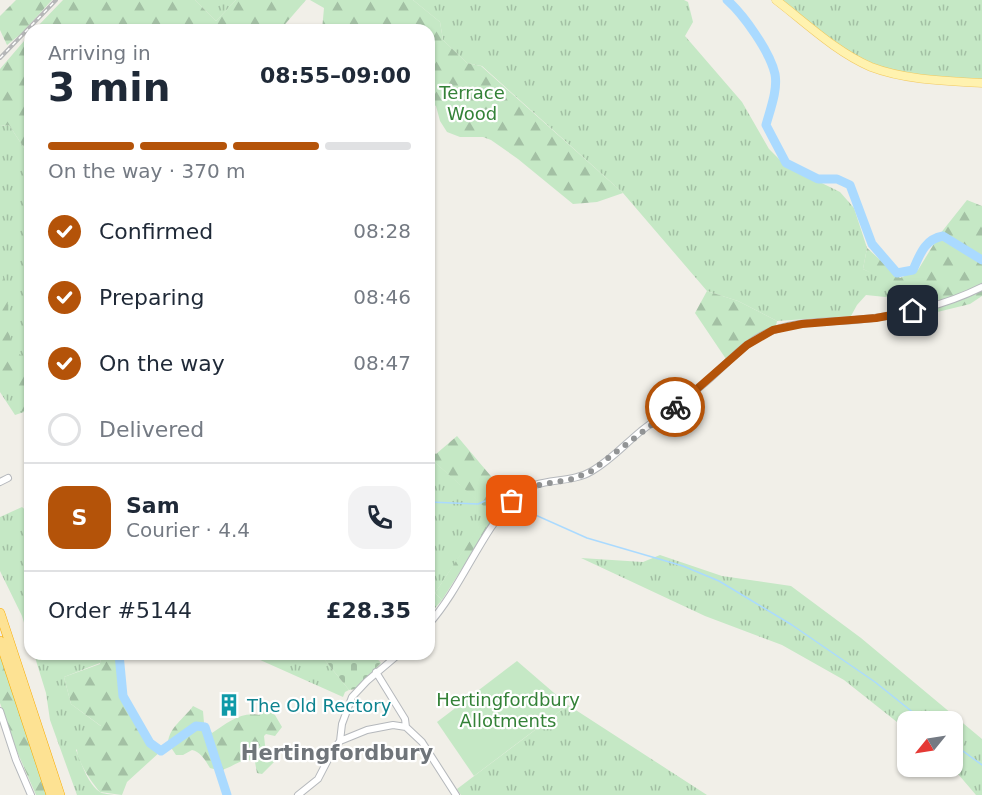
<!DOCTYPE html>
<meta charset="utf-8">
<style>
body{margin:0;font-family:"DejaVu Sans",sans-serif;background:#f2f2f3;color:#1f2937;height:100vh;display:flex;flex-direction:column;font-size:22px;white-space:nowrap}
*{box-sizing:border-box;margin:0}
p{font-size:20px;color:#747a83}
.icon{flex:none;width:33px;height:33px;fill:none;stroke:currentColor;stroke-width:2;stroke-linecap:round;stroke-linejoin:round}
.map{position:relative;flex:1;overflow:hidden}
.details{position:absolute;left:24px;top:24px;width:411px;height:636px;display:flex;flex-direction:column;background:#fff;border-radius:18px;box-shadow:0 2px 4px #0004}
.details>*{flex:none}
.needle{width:39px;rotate:240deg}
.fabs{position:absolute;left:897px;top:711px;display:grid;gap:12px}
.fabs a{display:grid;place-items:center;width:66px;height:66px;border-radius:12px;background:#fff;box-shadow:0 2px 4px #0004;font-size:30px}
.pin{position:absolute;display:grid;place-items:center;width:51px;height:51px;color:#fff;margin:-26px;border-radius:12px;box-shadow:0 3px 9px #0006}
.courier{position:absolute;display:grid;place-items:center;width:60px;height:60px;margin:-30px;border:4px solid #b45309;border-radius:50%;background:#fff;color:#222;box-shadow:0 2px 8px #0007}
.head em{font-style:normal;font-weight:700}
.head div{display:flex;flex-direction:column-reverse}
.head{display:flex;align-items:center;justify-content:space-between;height:102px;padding:0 24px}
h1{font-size:39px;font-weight:700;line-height:45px}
.bar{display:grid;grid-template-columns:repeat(4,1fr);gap:9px 6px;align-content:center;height:72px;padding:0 24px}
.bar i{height:8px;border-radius:4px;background:#e0e1e3}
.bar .selected{background:#b45309}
.bar p{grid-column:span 4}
.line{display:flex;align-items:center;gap:15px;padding:0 24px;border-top:2px solid #e0e1e3}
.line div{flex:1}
.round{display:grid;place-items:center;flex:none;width:63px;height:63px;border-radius:18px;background:#f2f2f3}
ol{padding:0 24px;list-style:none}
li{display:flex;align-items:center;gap:18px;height:66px}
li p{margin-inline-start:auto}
li .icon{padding:6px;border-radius:50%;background:#b45309;color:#fff;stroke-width:4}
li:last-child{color:#747a83}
li i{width:33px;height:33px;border:3px solid #e0e1e3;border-radius:50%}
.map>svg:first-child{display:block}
.grass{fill:url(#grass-tufts)}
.forest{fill:url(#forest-firs)}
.cemetery{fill:url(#cemetery-stones)}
.garden{fill:#c5e8c5}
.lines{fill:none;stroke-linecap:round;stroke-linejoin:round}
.stream{stroke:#aadaff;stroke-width:1.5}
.river{stroke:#aadaff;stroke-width:9}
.minor-casing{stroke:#b5b8bc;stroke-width:8}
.major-casing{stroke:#f2c960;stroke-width:9}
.highway-casing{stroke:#f9ab00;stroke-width:10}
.minor{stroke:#fff;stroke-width:6}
.major{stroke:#fff2af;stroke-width:8}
.highway{stroke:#fde293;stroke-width:9}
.rail-casing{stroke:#b6b7b8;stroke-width:4}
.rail{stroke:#fff;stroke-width:1.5;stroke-dasharray:4.5;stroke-linecap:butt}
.done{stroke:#929495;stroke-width:6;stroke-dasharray:0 10.8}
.route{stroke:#b45309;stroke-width:8}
.labels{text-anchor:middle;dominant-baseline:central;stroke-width:4.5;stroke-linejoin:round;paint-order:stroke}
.park-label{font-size:18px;fill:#348238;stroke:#fff}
.culture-label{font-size:18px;fill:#0d838f;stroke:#fff;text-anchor:start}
.quarter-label{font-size:21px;font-weight:bold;fill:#70757a;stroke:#fff}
</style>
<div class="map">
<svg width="982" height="795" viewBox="0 0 982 795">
<defs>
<pattern id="grass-tufts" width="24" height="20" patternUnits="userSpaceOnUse" patternTransform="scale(1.5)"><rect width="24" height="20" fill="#c5e8c5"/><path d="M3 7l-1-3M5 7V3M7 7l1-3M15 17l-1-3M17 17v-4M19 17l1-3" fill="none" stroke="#a3c0a4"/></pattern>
<pattern id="forest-firs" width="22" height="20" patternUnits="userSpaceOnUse" patternTransform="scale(1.5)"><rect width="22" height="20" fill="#c5e8c5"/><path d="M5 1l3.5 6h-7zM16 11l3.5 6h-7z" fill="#a3c0a4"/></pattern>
<pattern id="cemetery-stones" width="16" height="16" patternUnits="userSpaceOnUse" patternTransform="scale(1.5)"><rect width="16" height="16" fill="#c5e8c5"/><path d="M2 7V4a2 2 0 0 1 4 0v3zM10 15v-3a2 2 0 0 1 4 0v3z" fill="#a3c0a4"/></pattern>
</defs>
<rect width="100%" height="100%" fill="#f1efe8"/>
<path class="grass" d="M195 0H236L216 21Z
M413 0H684L688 2 693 22 685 36 742 102 769 149 785 165 840 192 854 208 867 248 863 269 885 279 895 298 866 295 857 305 851 316 777 321 738 301 707 291 623 193 482 66 467 63 443 40 440 22Z
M780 0H982V80C947 77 909 78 876 65 842 52 809 21 780 0Z
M9 125 30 157V429L24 412 15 415 0 392V126Z
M429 457 490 511 435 593 442 600 429 615Z
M22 507 30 514V643L22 616 0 571V517Z
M660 555 722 576 791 586 861 638 982 739V795H976L952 767V722H908L907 730 844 680 782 645 705 616 581 558 643 562Z
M34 654H101L100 663 64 677 71 704 102 727 76 750C81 762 88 785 100 792 103 794 110 794 114 795H77L50 720 46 693Z
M247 654H320L349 690 345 692 343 697Z
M568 705 707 795H461L457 789Z"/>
<path class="forest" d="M16 0H52L22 33 7 45 0 30V16Z
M63 0H195L216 21 236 0H306L280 30H34Z
M310 0H413L440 22 443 40 467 63 481 66 623 193 597 202 573 204 518 159 491 140 483 137H460L447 132 440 121 436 106 429 102V30H322L324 8Z
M30 34V123L25 122 30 130V157L9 125 0 126V69Z
M967 200 982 206V296L970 304 913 318 895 298 884 280 863 269 867 248 900 278 918 270 940 234Z
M0 267C2 275 5 283 7 291 10 311 2 355 30 358V406L22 412 16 398 0 377Z
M707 291 738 301 777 321 776 326 765 331 726 359 695 313Z
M457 436 506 494 505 506 496 515 442 600 435 593 489 511 429 457V447L436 454Z
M0 654 48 795H36L16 749 0 703Z
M101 654H119L123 696 150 743 161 751 127 782 122 795 100 792C92 783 76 760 77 748 77 743 79 738 81 733L101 726 71 704 64 677 100 664Z
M193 706 203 711 204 723 212 733C227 723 241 711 259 715L265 710 275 715 282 727 275 736 266 734 264 736 265 745 274 762 262 774 257 773 255 762C242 756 233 768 221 770 217 770 214 769 210 768 205 760 201 752 192 750L183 755H176L168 743C169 727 184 719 193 706Z"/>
<path class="cemetery" d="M320 654H373L381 663 356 689 349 690Z"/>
<path class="garden" d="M517 661 568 705 474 776 437 722Z"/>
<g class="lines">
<path class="stream" d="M429 502 478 504 485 501
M513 505 587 538 683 566 719 581 792 625 875 682 925 722
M952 743 982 765"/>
<path class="river" d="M727 0C744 15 770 52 775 74 778 90 770 110 766 125L786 163 818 179H837L850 185 872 244 897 273 913 270C920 254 925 239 943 236L982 260
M119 654 123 696 150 743 161 751 196 726 205 727 227 795"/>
<g class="minor-casing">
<path id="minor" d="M0 482 8 478
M429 624C463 585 480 533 516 496 536 476 569 485 592 471 611 460 625 444 641 431 663 414 686 399 706 382 728 363 747 339 774 330 800 321 829 322 855 320 899 316 942 307 982 287
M376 672 405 719 406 727
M0 711 16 760 31 795
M340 741 342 724 352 697 367 681 399 654
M298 795 318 779 332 752 340 741 367 730 393 725 406 727 422 742 456 795"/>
</g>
<g class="major-casing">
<path id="major" d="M776 0C806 23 836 52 871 67 905 80 946 81 982 83"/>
</g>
<g class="highway-casing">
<path id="highway" d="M0 613 60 795
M0 641 51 795"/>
</g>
<use href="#minor" class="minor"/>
<use href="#major" class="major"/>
<use href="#highway" class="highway"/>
<g class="rail-casing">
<path id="rail" d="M0 58 56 0"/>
</g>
<use href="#rail" class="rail"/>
</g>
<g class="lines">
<path class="done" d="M512 501 518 494 534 486 572 479 590 472 675 407"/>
<path class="route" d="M675 407 698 388 747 345 773 330 802 324 876 318 913 311"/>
</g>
<defs>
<g id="building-bare" transform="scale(1.8)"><path d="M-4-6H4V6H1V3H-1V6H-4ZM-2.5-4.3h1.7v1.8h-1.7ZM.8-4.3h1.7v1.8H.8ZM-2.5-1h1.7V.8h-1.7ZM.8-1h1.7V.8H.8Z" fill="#0f9aa8" stroke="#fff" stroke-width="2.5" paint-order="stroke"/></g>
</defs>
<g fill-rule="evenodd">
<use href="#building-bare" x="229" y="705"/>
</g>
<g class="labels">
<g class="park-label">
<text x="472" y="92">Terrace<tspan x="472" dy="21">Wood</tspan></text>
<text x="508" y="699">Hertingfordbury<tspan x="508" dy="21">Allotments</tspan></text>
</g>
<g class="culture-label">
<text x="247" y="705">The Old Rectory</text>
</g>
<g class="quarter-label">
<text x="337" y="753">Hertingfordbury</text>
</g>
</g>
</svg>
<div class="fabs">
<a><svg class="needle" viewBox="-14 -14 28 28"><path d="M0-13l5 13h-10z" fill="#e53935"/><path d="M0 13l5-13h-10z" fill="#747a83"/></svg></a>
</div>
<div class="pin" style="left:512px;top:501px;background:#ea580c"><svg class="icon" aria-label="bag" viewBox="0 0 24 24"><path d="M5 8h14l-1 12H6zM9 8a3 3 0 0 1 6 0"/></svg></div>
<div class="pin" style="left:913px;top:311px;background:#1f2937"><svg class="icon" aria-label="home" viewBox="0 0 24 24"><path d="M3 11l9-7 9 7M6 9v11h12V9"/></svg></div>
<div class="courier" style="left:675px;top:407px"><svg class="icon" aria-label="bike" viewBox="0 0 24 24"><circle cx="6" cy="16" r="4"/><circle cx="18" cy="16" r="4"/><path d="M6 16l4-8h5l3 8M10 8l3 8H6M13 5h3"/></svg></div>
<section class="details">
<div class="head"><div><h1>3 min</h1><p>Arriving in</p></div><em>08:55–09:00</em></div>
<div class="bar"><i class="selected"></i><i class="selected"></i><i class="selected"></i><i></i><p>On the way · 370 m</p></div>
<ol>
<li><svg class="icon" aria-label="check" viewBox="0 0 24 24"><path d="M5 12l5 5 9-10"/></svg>Confirmed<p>08:28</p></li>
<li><svg class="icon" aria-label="check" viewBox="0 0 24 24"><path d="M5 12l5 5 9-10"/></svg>Preparing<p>08:46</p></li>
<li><svg class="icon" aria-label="check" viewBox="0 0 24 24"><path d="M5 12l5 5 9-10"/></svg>On the way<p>08:47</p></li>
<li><i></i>Delivered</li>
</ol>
<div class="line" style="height:108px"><b class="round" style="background:#b45309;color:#fff">S</b><div><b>Sam</b><p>Courier · 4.4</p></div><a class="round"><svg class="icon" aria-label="phone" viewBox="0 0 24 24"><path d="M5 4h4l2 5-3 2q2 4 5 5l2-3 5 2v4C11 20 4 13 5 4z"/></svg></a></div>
<div class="line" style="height:78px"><div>Order #5144</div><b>£28.35</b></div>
</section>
</div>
